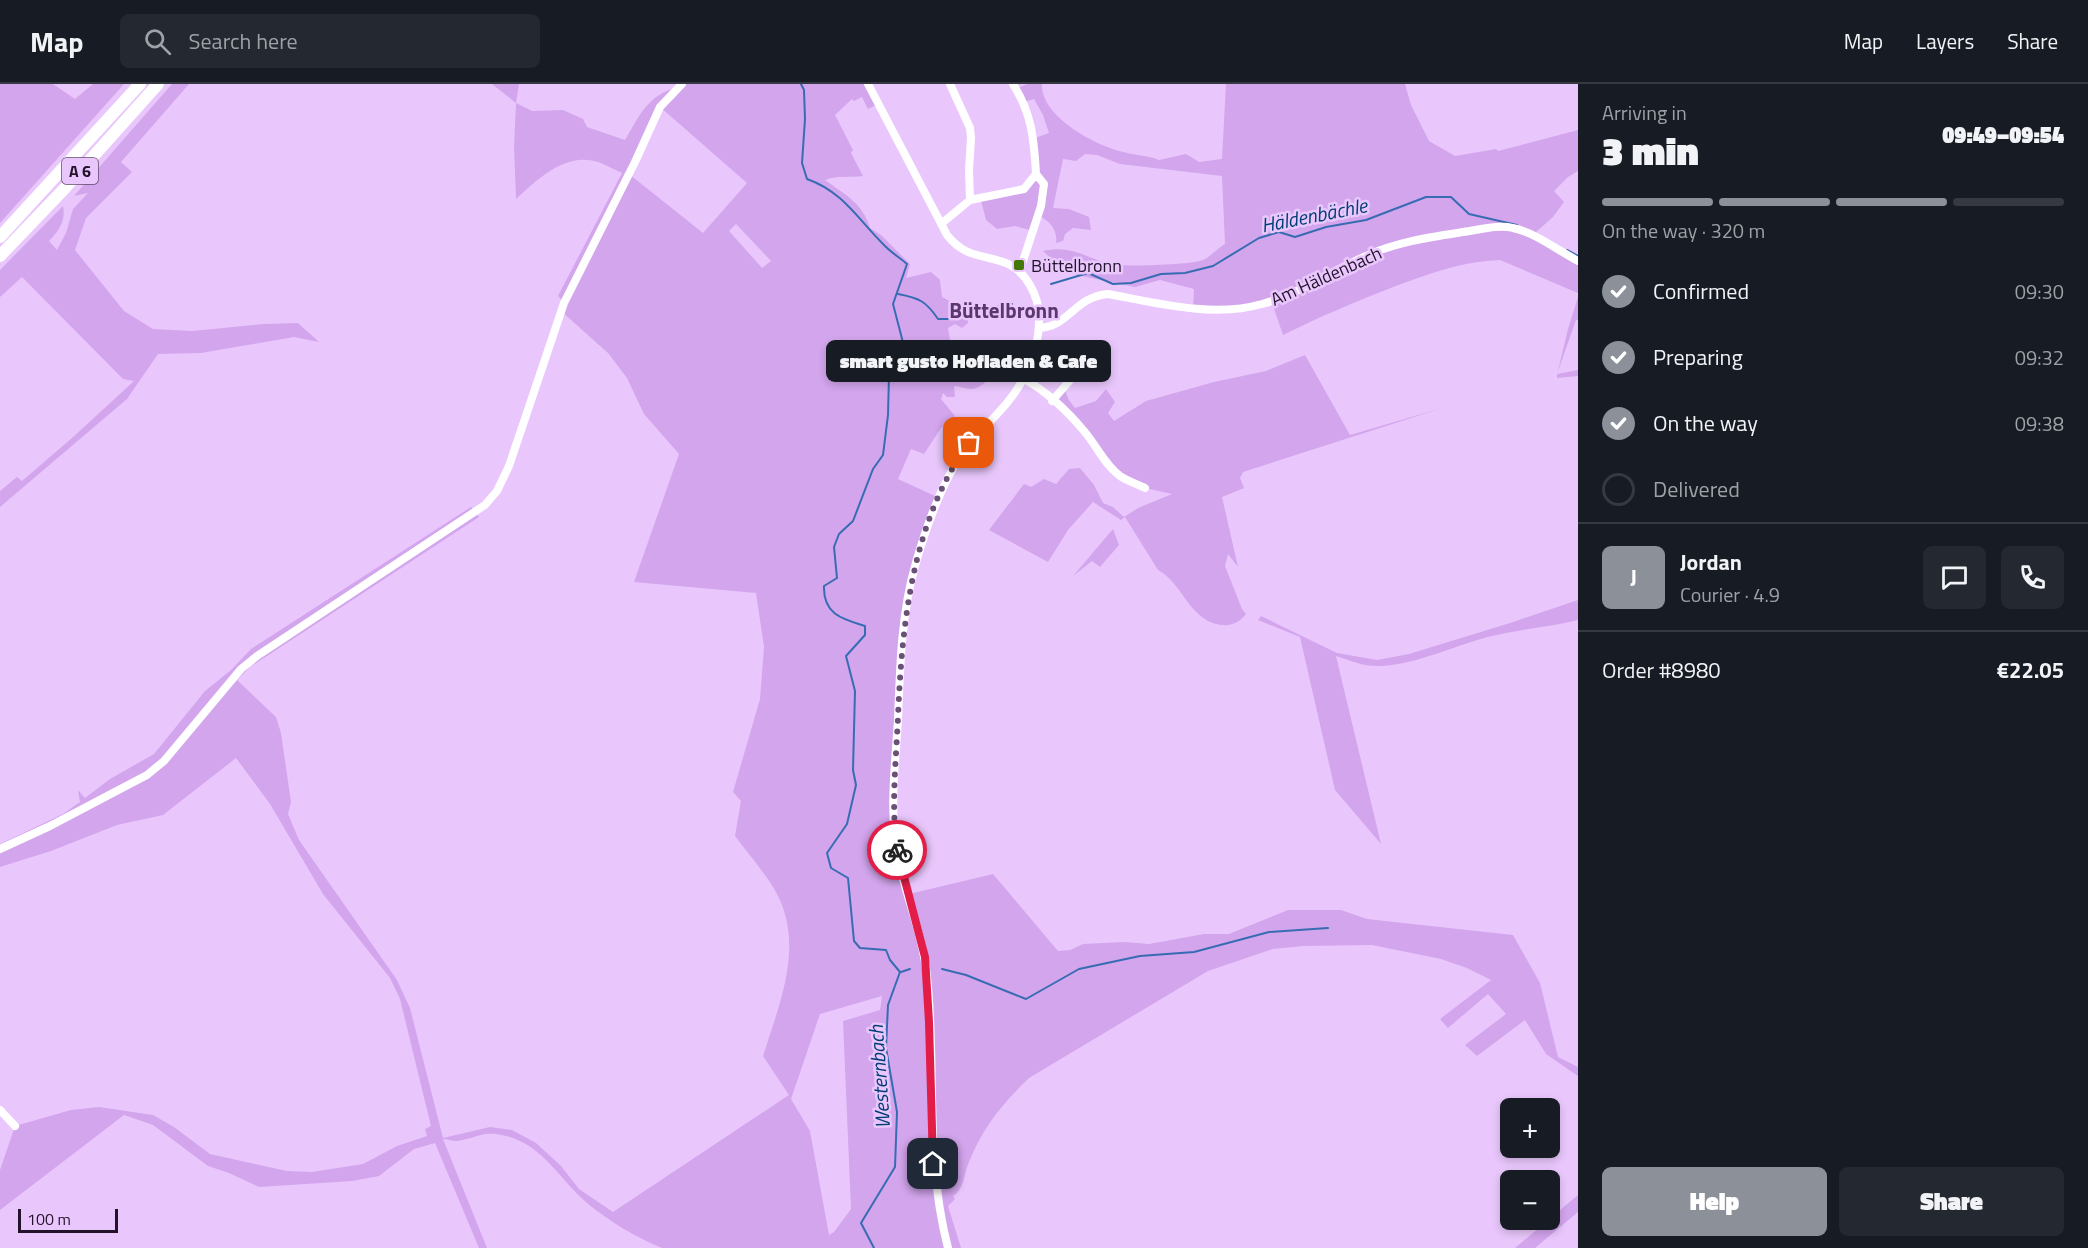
<!DOCTYPE html>
<meta charset="utf-8">
<style>
body{margin:0;font-family:"Titillium Web",sans-serif;background:#242831;color:#f1f3f6;height:100vh;display:flex;flex-direction:column;font-size:22px;white-space:nowrap}
*{box-sizing:border-box;margin:0}
p{font-size:20px;color:#9ea1a6}
.icon{flex:none;width:33px;height:33px;fill:none;stroke:currentColor;stroke-width:2;stroke-linecap:round;stroke-linejoin:round}
.map{position:relative;flex:1;overflow:hidden}
.sheet{display:flex;flex-direction:column;background:#171b24;width:510px}
.sheet>*{flex:none}
.fabs{position:absolute;left:1500px;top:1014px;display:grid;gap:12px}
.fabs a{display:grid;place-items:center;width:60px;height:60px;border-radius:9px;background:#171b24;box-shadow:0 3px 9px #0003;font-size:30px}
.scale{position:absolute;left:18px;bottom:15px;width:100px;box-sizing:border-box;padding-left:6px;border:3px solid #22122a;border-top:0;font-size:16px;line-height:21px;white-space:nowrap;color:#22122a;-webkit-text-stroke:4px #e9c7fc;paint-order:stroke}
.pin{position:absolute;display:grid;place-items:center;width:51px;height:51px;color:#fff;margin:-26px;border-radius:12px;box-shadow:0 3px 9px #0006}
.courier{position:absolute;display:grid;place-items:center;width:60px;height:60px;margin:-30px;border:4px solid #e11d48;border-radius:50%;background:#fff;color:#222;box-shadow:0 2px 8px #0007}
.bubble{position:absolute;height:42px;border-radius:9px;background:#171b24;box-shadow:0 3px 9px #0003;font-size:20px;font-weight:800;line-height:42px;text-align:center}
.head em{font-style:normal;font-weight:800}
.head div{display:flex;flex-direction:column-reverse}
.head{display:flex;align-items:center;justify-content:space-between;height:102px;padding:0 24px}
h1{font-size:39px;font-weight:800;line-height:45px}
.bar{display:grid;grid-template-columns:repeat(4,1fr);gap:9px 6px;align-content:center;height:72px;padding:0 24px}
.bar i{height:8px;border-radius:4px;background:#363941}
.bar .selected{background:#8c9099}
.bar p{grid-column:span 4}
.line{display:flex;align-items:center;gap:15px;padding:0 24px;border-top:2px solid #363941}
.line div{flex:1}
.round{display:grid;place-items:center;flex:none;width:63px;height:63px;border-radius:9px;background:#242831}
ol{padding:0 24px;list-style:none}
li{display:flex;align-items:center;gap:18px;height:66px}
li p{margin-inline-start:auto}
li .icon{padding:6px;border-radius:50%;background:#8c9099;color:#fff;stroke-width:4}
li:last-child{color:#9ea1a6}
li i{width:33px;height:33px;border:3px solid #363941;border-radius:50%}
.cta{display:flex;gap:12px;margin-top:auto;padding:12px 24px}
.cta a{flex:1;height:69px;border-radius:9px;background:#8c9099;color:#fff;font-size:24px;font-weight:800;line-height:69px;text-align:center}
.cta a+a{background:#242831;color:#f1f3f6}
header{display:flex;align-items:center;gap:36px;box-sizing:border-box;height:84px;padding:0 30px;background:#171b24;border-bottom:2px solid #363941}
header strong{font-size:28px}
nav{display:flex;gap:33px;margin-inline-start:auto;font-size:21px}
.search{width:420px;height:54px;background:#242831;display:flex;align-items:center;gap:15px;box-sizing:border-box;padding:0 21px;border-radius:9px;color:#9ea1a6;font-size:22px}
main{display:flex;flex:1;min-height:0}
.map>svg:first-child{display:block}
.green{fill:#d3a5ed;fill-rule:evenodd}
.lines{fill:none;stroke-linecap:round;stroke-linejoin:round}
.stream{stroke:#386cb2;stroke-width:2}
.minor{stroke:#fff;stroke-width:8}
.highway{stroke:#fff;stroke-width:12}
.done{stroke:#685174;stroke-width:6;stroke-dasharray:0 10.8}
.route{stroke:#e11d48;stroke-width:8}
.poi-dot{fill:#447804;stroke:#e9c7fc;stroke-width:2}
.labels{text-anchor:middle;dominant-baseline:central;stroke-width:5;stroke-linejoin:round;paint-order:stroke}
.shield{fill:#e9c7fc;stroke:#5e4869;stroke-width:1.5}
.shield-label{font-size:16px;font-weight:bold;fill:#22122a}
.poi-label{font-size:18px;fill:#22122a;stroke:#e9c7fc;text-anchor:start}
.street-label{font-size:18px;fill:#22122a;stroke:#e9c7fc}
.water-label{font-size:20px;font-style:italic;fill:#013d76;stroke:#e9c7fc}
.quarter-label{font-size:21px;font-weight:bold;fill:#5c376f;stroke:#e9c7fc}
</style>
<header>
<strong>Map</strong>
<div class="search"><svg class="icon" aria-label="search" viewBox="0 0 24 24"><circle cx="10" cy="10" r="6"/><path d="M15 15l6 6"/></svg>Search here</div>
<nav><a>Map</a><a>Layers</a><a>Share</a></nav>
</header>
<main>
<div class="map">
<svg width="1578" height="1164" viewBox="0 0 1578 1164">
<rect width="100%" height="100%" fill="#e9c7fc"/>
<path class="green" d="M0 0H53L75 15 93 0H124L0 139Z
M172 0H189L121 78 132 88 86 134 75 166 124 227 153 245 192 247 264 240 298 239 319 258 294 253 201 269 158 270 127 315 0 423V407L17 393 22 397 72 354 134 297 123 295 22 193 0 213V186L63 122C66 136 59 147 49 157L57 166 66 149 73 125 88 109 74 112Z
M492 0H519L516 19 532 27 563 26 583 35 587 43 625 56C640 31 648 10 679 3V0H865L876 21 868 25 862 13 854 17 852 15 835 31 853 66 851 69 863 92C850 94 837 91 825 96 844 110 863 119 870 144L881 151 910 180 906 194 931 188 940 196 942 213 954 219 968 217V239L962 244 955 240 948 244 950 256 956 266 953 271 940 269 939 293 953 288 970 298 991 286 993 292C987 296 979 306 970 305 965 305 960 302 954 302L955 313H947L943 309 941 315 955 332 941 344 924 370 911 365 898 395 935 412 907 521 895 747 909 810 993 790 1058 867 1070 866 1083 860 1125 858 1149 860 1204 850H1229L1288 826H1341L1367 835 1513 851 1540 899 1558 973 1578 983V992L1546 970 1525 936 1477 972 1465 961 1506 930 1488 910 1448 944 1440 935 1491 896 1467 884 1441 875 1372 861 1303 862 1273 865 1208 887 1029 994C1002 1020 983 1043 969 1078 964 1089 964 1106 953 1112L955 1115 948 1122 961 1164H662C635 1153 609 1137 587 1119 560 1096 543 1061 506 1052 481 1046 479 1054 457 1057 452 1057 447 1055 443 1055L487 1164H479L435 1059 414 1065 379 1092 352 1097 259 1103 229 1089 208 1082 153 1041 124 1031 0 1126V1086L15 1042 71 1026 99 1023 153 1031 174 1043 210 1070 287 1087 312 1088 363 1080 397 1062 427 1052 425 1045 431 1042 400 915 390 894 323 810 270 720 236 674 163 731 117 741 51 767 0 783V760L63 730 80 718 78 706 85 714 110 695 154 670 205 607 231 586 251 565 471 423 479 433 250 583 237 596 276 633 281 649 291 718 288 730 299 756 397 896 410 924 443 1054 490 1043 512 1046 536 1059 561 1082 579 1105 613 1128 789 1011 763 972C779 921 804 864 778 812 768 792 749 771 735 752L741 717 733 708 760 615 764 563 756 509 634 498 679 370 644 330 627 294 608 269 561 227 564 218 558 212 622 89C615 86 608 82 601 79 567 66 539 94 516 115L514 63 516 19ZM660 23 747 99 703 149 629 90ZM736 140 771 177 762 184 729 147ZM882 912 880 926 843 937 851 1125 834 1148 829 1151 810 1047 791 1015 820 930Z
M1027 0H1042C1040 30 1088 57 1113 65 1126 70 1141 71 1154 74L1159 76 1186 70 1199 78 1222 75 1226 0H1405L1411 21 1429 57 1455 72 1496 65 1498 67 1578 46V87L1568 93 1554 107 1564 118 1553 133 1535 149 1578 172V209L1500 176C1463 177 1428 190 1393 203 1355 218 1319 233 1283 251L1273 222 1285 213 1263 220 1193 224 1194 205 1160 196 1135 203 1067 189 1043 167C1072 161 1084 173 1110 180 1122 183 1191 181 1203 176 1210 173 1218 164 1225 160L1222 92 1120 80 1097 71 1085 70 1076 77 1063 75 1053 124 1069 125 1089 133 1091 146 1073 144 1065 150 1063 157 1056 159C1058 146 1050 137 1039 132L1033 147 1015 142 997 145 986 136 980 113 1015 108 1035 90 1032 55 1049 49 1043 31 1034 15 1024 18 1016 5Z
M1578 213V236H1576L1557 290 1578 286V292L1557 294V291L1568 245Z
M1305 271 1350 351 1442 324 1243 388 1240 394 1244 404 1222 413 1238 483 1228 470 1225 482 1242 525 1246 530C1240 538 1232 542 1221 541 1189 537 1183 499 1158 486L1125 433 1121 436 1093 418 1068 446 1048 478 989 446 1024 400 1031 403 1044 395 1056 400 1069 385 1080 384 1094 401 1103 419 1113 423 1124 433 1138 424 1172 410 1145 404 1120 392 1052 317 1064 304 1069 316 1075 324 1096 317 1106 305 1115 318 1108 329 1114 337 1146 317 1214 298 1266 287Z
M1113 445 1119 461 1100 483 1092 477 1073 492Z
M1578 516V536C1550 543 1520 545 1492 552 1455 561 1419 580 1381 582 1365 583 1351 577 1336 572L1381 760 1335 706 1300 553 1258 536 1261 532 1337 569 1377 576 1409 570 1510 539Z
M1578 1111V1128L1535 1164H1515Z"/>
<g class="lines">
<path class="stream" d="M801 0 804 6 805 35 802 79 807 95C844 108 859 137 885 162 892 169 900 174 907 180L893 220 906 270 889 291 888 331 883 371 873 385 853 437 839 450 834 463 837 494 824 502C823 530 842 535 865 542V551L846 572 855 607 853 686 856 701 847 740 827 769 831 784 848 794 854 857 860 864 886 866 890 876 900 888 888 921 886 964 897 1028 895 1083 861 1139 874 1164
M1567 166 1578 172
M1051 200 1088 189 1113 200 1131 199 1161 190 1185 189 1213 182 1259 154 1279 148 1295 153 1326 143 1366 136 1426 113H1451L1469 130 1517 141
M898 210C919 214 926 217 938 235H949L972 226 1012 220
M942 885 966 891 1026 915 1079 885 1140 872 1194 868 1269 848 1328 844
M901 888 910 885"/>
<path class="minor" d="M868 0 947 151C965 174 982 170 1006 179 1026 187 1039 212 1039 233 1040 268 1023 303 999 328 987 342 972 353 962 369 940 403 926 443 915 482 901 531 900 585 898 636 895 682 889 729 898 775 907 815 923 852 927 893 937 985 924 1072 948 1164
M950 0 970 44 971 54 969 86 970 116
M941 140 970 116 1024 105 1036 90C1034 55 1032 30 1013 0
M1013 183 1023 177 1041 122 1044 100 1036 90
M1039 244C1069 243 1074 213 1108 210 1157 219 1213 234 1262 220 1299 210 1331 187 1366 172 1396 158 1431 153 1463 148 1479 146 1498 140 1513 144 1534 148 1559 167 1578 177
M965 271 1008 263 1034 268
M1024 295C1046 307 1068 328 1084 347 1097 362 1104 380 1120 392 1127 397 1137 400 1145 404
M1052 317 1071 295
M0 765 50 742 147 691 164 677 241 585 257 572 485 421 497 407 509 382 564 219 635 78 660 23 682 0
M0 1026 15 1042"/>
<path class="highway" d="M0 153 140 0
M0 172 65 104 158 0"/>
</g>
<g class="lines">
<path class="done" d="M897 766C891 721 896 678 898 633 902 539 912 437 969 359"/>
<path class="route" d="M897 766 925 873 929 938 933 1080"/>
</g>
<rect class="poi-dot" x="1013" y="175" width="12" height="12" rx="3"/>
<g class="labels">
<rect class="shield" x="62" y="74" width="36" height="26" rx="4.5"/>
<g class="shield-label">
<text x="80" y="87">A 6</text>
</g>
<g class="poi-label">
<text x="1031" y="181">Büttelbronn</text>
</g>
<g class="street-label">
<text transform="translate(1326 192) rotate(-24)">Am Häldenbach</text>
</g>
<g class="water-label">
<text transform="translate(1314 131) rotate(-11)">Häldenbächle</text>
<text transform="translate(879 993) rotate(-94)">Westernbach</text>
</g>
<g class="quarter-label">
<text x="1004" y="226">Büttelbronn</text>
</g>
</g>
</svg>
<div class="fabs">
<a>+</a>
<a>−</a>
</div>
<div class="scale">100 m</div>
<div class="pin" style="left:969px;top:359px;background:#ea580c"><svg class="icon" aria-label="bag" viewBox="0 0 24 24"><path d="M5 8h14l-1 12H6zM9 8a3 3 0 0 1 6 0"/></svg></div>
<div class="pin" style="left:933px;top:1080px;background:#1f2937"><svg class="icon" aria-label="home" viewBox="0 0 24 24"><path d="M3 11l9-7 9 7M6 9v11h12V9"/></svg></div>
<div class="courier" style="left:897px;top:766px"><svg class="icon" aria-label="bike" viewBox="0 0 24 24"><circle cx="6" cy="16" r="4"/><circle cx="18" cy="16" r="4"/><path d="M6 16l4-8h5l3 8M10 8l3 8H6M13 5h3"/></svg></div>
<div class="bubble" style="left:826px;top:256px;width:285px">smart gusto Hofladen &amp; Cafe</div>
</div>
<section class="sheet">
<div class="head"><div><h1>3 min</h1><p>Arriving in</p></div><em>09:49–09:54</em></div>
<div class="bar"><i class="selected"></i><i class="selected"></i><i class="selected"></i><i></i><p>On the way · 320 m</p></div>
<ol>
<li><svg class="icon" aria-label="check" viewBox="0 0 24 24"><path d="M5 12l5 5 9-10"/></svg>Confirmed<p>09:30</p></li>
<li><svg class="icon" aria-label="check" viewBox="0 0 24 24"><path d="M5 12l5 5 9-10"/></svg>Preparing<p>09:32</p></li>
<li><svg class="icon" aria-label="check" viewBox="0 0 24 24"><path d="M5 12l5 5 9-10"/></svg>On the way<p>09:38</p></li>
<li><i></i>Delivered</li>
</ol>
<div class="line" style="height:108px"><b class="round" style="background:#8c9099;color:#fff">J</b><div><b>Jordan</b><p>Courier · 4.9</p></div><a class="round"><svg class="icon" aria-label="chat" viewBox="0 0 24 24"><path d="M4 5h16v11H9l-5 4z"/></svg></a><a class="round"><svg class="icon" aria-label="phone" viewBox="0 0 24 24"><path d="M5 4h4l2 5-3 2q2 4 5 5l2-3 5 2v4C11 20 4 13 5 4z"/></svg></a></div>
<div class="line" style="height:78px"><div>Order #8980</div><b>€22.05</b></div>
<div class="cta"><a>Help</a><a>Share</a></div>
</section>
</main>
